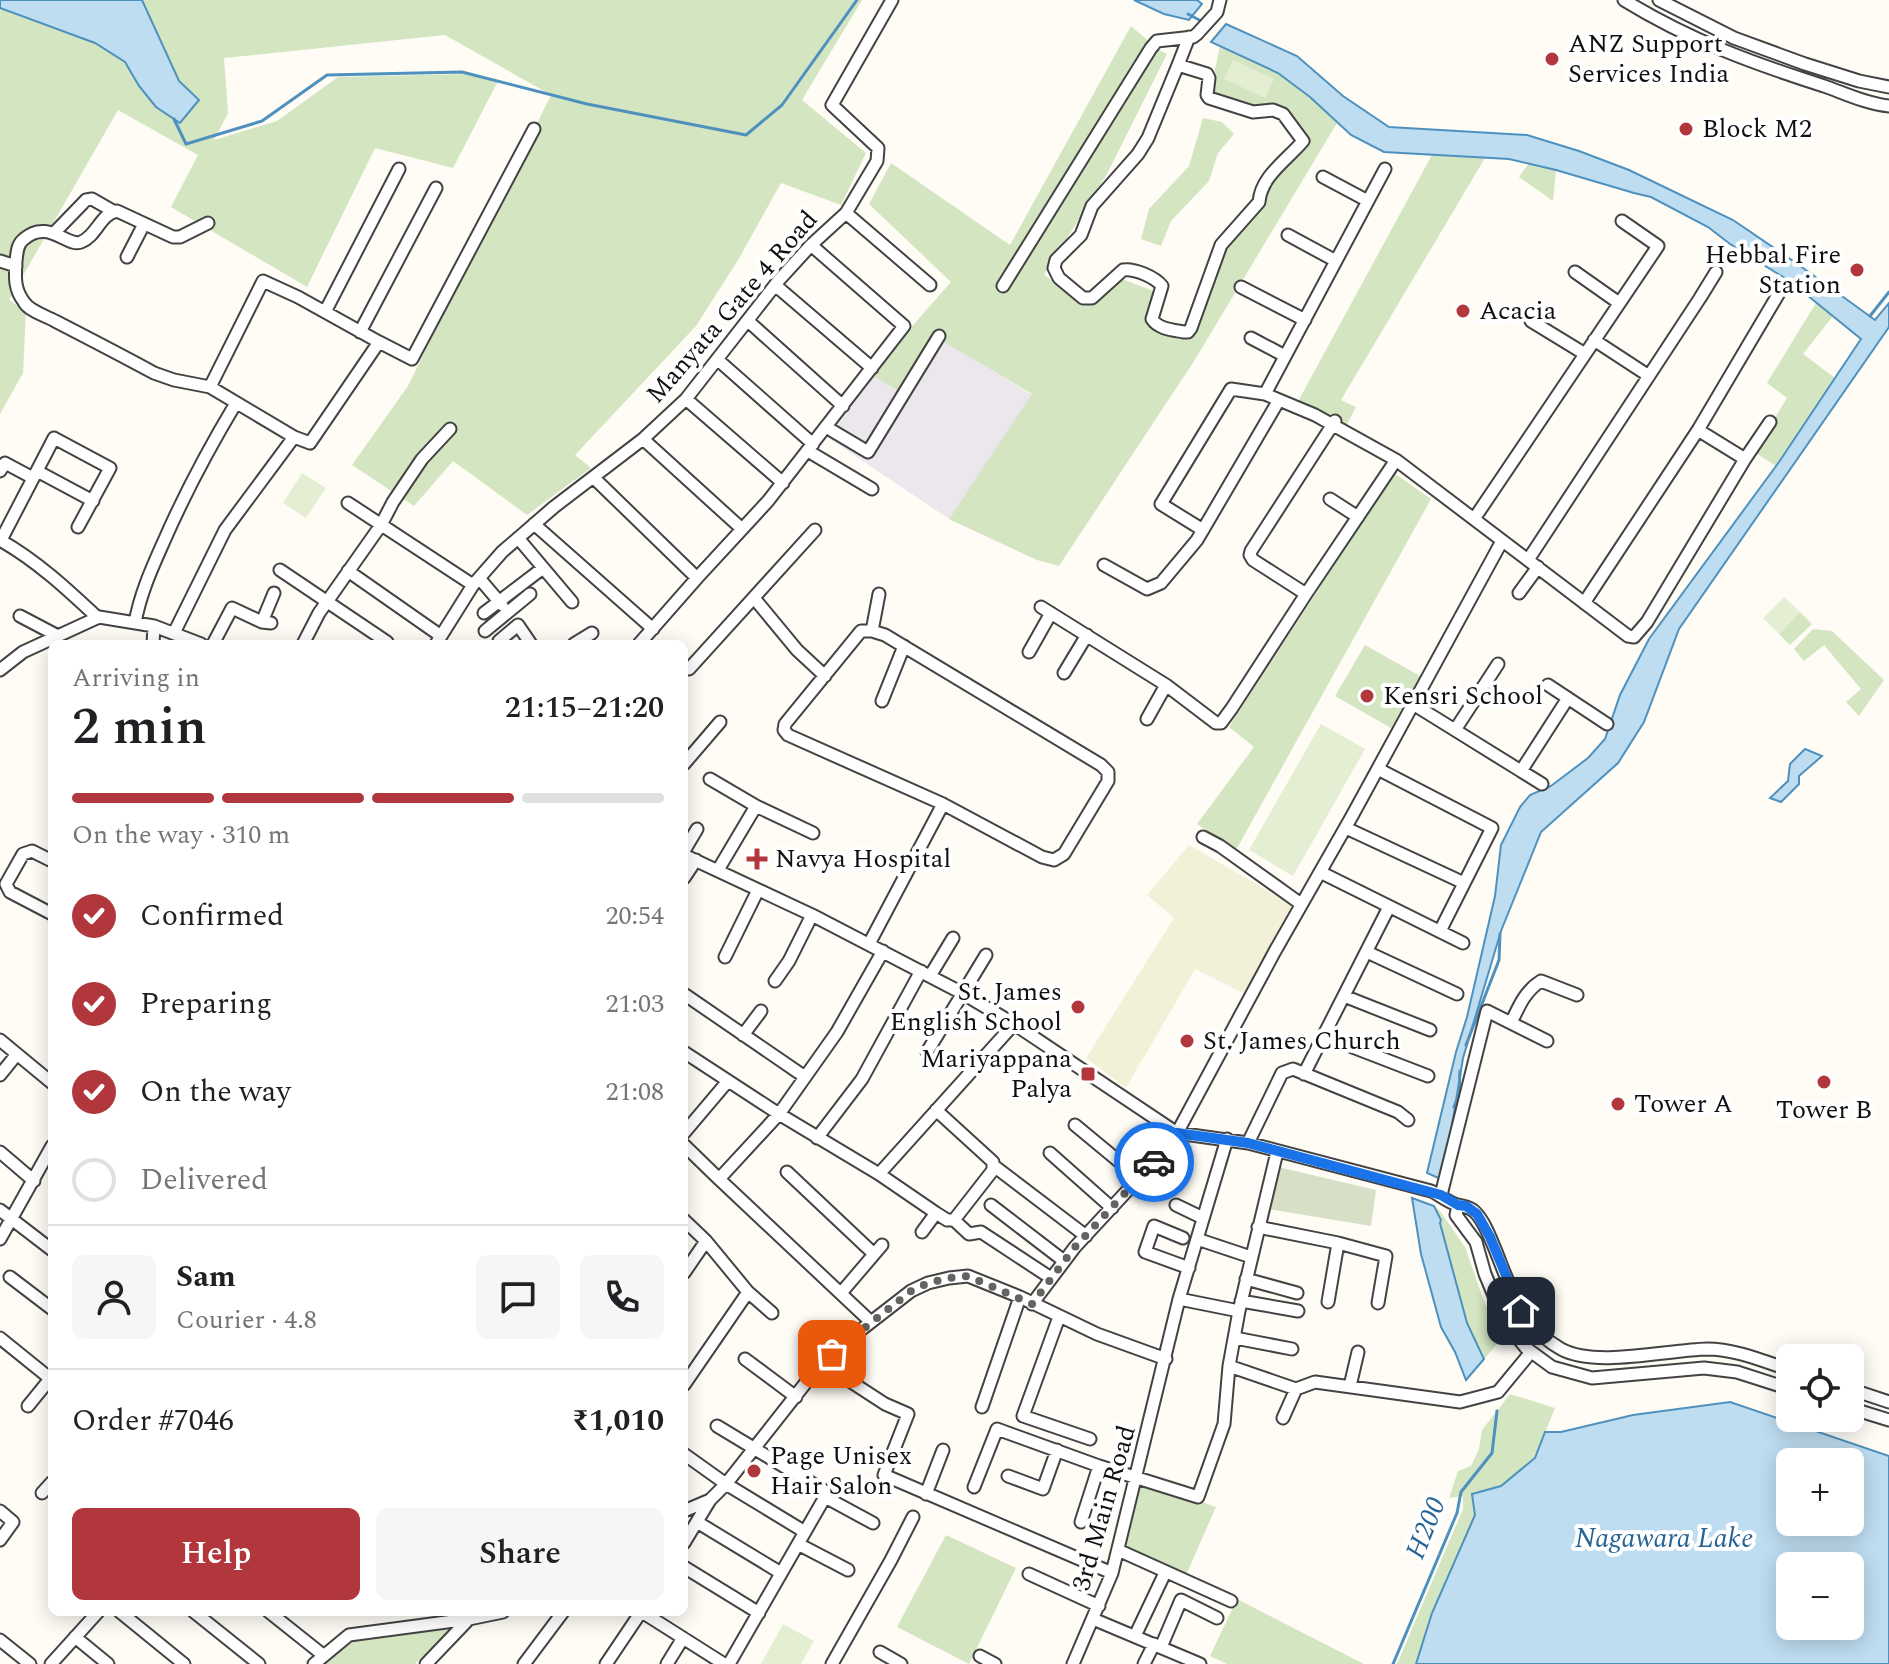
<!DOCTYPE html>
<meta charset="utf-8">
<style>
body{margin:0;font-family:Spectral,serif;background:#f6f6f6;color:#202124;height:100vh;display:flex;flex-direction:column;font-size:30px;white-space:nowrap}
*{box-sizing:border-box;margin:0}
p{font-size:26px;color:#757577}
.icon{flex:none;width:44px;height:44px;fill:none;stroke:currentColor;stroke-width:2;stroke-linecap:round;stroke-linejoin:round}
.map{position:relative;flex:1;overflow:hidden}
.details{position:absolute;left:48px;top:640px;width:640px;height:976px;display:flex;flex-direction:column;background:#fff;border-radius:12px;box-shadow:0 4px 20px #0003}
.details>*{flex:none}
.tools{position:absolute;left:1776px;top:1344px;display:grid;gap:16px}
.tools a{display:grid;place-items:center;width:88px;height:88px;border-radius:12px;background:#fff;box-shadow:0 4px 20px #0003;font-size:40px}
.pin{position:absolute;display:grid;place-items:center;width:68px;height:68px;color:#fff;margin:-34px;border-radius:16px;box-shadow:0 4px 12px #0006}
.courier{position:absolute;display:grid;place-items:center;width:80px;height:80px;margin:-40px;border:6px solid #1a73e8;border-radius:50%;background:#fff;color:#222;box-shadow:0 2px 10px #0007}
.head em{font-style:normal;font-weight:600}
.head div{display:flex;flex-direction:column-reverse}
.head{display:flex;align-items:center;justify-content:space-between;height:136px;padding:0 24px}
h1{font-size:52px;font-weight:600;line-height:60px}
.bar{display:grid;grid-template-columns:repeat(4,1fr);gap:12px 8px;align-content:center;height:96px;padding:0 24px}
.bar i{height:10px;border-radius:6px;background:#e0e0e0}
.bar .active{background:#b1373d}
.bar p{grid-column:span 4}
.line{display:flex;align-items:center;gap:20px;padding:0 24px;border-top:2px solid #e0e0e0}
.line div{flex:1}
.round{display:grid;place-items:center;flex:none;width:84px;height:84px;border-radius:12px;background:#f6f6f6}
ol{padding:0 24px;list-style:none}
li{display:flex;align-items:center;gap:24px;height:88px}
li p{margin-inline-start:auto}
li .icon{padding:8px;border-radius:50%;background:#b1373d;color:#fff;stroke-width:4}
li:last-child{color:#757577}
li i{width:44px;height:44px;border:4px solid #e0e0e0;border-radius:50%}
.button{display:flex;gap:16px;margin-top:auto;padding:16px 24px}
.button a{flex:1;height:92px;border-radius:12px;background:#b1373d;color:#fff;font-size:32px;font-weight:600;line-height:92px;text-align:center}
.button a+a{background:#f6f6f6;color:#202124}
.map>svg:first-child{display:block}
.industrial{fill:#ece6ed}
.farmland{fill:#f2f0d6}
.green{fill:#d4e5c1}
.cemetery{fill:#d7dfc6}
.pitch{fill:#e4eed2}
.water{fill:#beddf0;stroke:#4e91be;stroke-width:2;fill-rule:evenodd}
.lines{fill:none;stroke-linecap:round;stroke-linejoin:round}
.stream{stroke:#4e91be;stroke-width:3}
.minor-casing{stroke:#434343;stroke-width:15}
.minor{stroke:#fff;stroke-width:11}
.done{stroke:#636360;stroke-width:8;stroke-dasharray:0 14.4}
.route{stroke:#1a73e8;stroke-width:10}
.poi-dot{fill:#b1373d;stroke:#fff;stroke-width:3}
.labels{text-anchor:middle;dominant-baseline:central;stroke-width:8;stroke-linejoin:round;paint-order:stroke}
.poi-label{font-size:26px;fill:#101010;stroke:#fff;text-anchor:start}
.street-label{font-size:26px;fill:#101010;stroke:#fff}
.water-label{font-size:28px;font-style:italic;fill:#276495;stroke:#fff}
</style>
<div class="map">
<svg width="1889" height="1664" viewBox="0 0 1889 1664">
<rect width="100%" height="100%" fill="#fefcf5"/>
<path class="industrial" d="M932 334 1032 395 949 519 824 435 870 374 897 389Z"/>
<path class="farmland" d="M1189 845 1292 905 1245 994 1195 969 1126 1088 1086 1058 1174 918 1147 895Z"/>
<path class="green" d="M142 0H862L802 100 866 153 841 205 781 183 738 260 696 326 575 455 591 468 527 515 453 461 414 506 352 465 408 386 551 95 445 35 224 58 228 113 214 140 277 121 338 77 464 74 498 81 453 168 375 148 307 287 171 207 198 155 118 110 9 300 26 311 23 373 0 414V8L95 43 125 62 139 86 199 100 179 81Z
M1131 26 1159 50 1167 54 1107 174 1044 275 1088 304 1122 279 1156 292 1147 325 1192 338 1224 247 1262 208 1270 181 1311 140 1278 105 1255 107 1210 92 1220 46 1278 73 1310 97 1337 123 1196 358 1059 566 1037 560 949 519 1032 394 932 335 897 390 870 374 951 282 869 204 891 163 1010 245Z
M1203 118 1222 122 1234 134 1218 153 1209 181 1171 221 1161 246 1141 239 1149 209 1189 166Z
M1432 155 1485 158 1341 400 1356 407 1345 428 1296 405Z
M1529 163 1556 170 1553 201 1519 177Z
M1816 303 1833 316 1803 354 1835 378 1776 466 1754 452 1787 398 1767 383Z
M1394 473 1431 499 1236 850 1197 824 1254 747 1229 727Z
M1800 612 1812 624 1790 645 1779 634Z
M1813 629 1832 631 1884 680 1859 716 1846 702 1861 689 1824 645 1804 661 1794 649Z
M1365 645 1420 676 1391 728 1335 696Z
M1434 1206 1440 1211 1465 1247 1485 1304 1503 1338 1484 1359 1467 1323 1440 1223 1441 1220Z
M1510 1394 1555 1408 1535 1458 1501 1486 1475 1515 1432 1613 1416 1664H1397L1463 1509V1496L1449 1498 1458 1471 1471 1466 1479 1449 1482 1430Z
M1140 1480 1216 1507 1186 1575 1121 1549Z
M946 1535 1016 1568 969 1664 897 1627Z
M1237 1599 1364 1664H1227L1210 1656Z
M450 1629 415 1664H320L329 1656 352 1640Z"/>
<path class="cemetery" d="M1278 1167 1376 1190 1371 1226 1269 1209Z"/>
<path class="pitch" d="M1233 60 1274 79 1265 98 1224 79Z
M302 473 326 488 306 518 283 503Z
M1784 597 1800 612 1779 634 1763 618Z
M1321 724 1365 749 1293 876 1249 850Z
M783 1624 814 1641 801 1664H761Z"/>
<path class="water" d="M0 0H142L179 81 199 100 180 123 156 107 139 86 125 62 95 43 0 8Z
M1134 0H1197L1202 4 1189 20 1164 14Z
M1226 24 1297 56 1343 96 1389 127 1527 135 1579 151 1629 170 1733 220 1799 265 1875 320 1889 303V327L1679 629 1644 722 1618 763 1541 832 1501 931 1463 1058 1443 1180 1427 1173 1456 1052 1467 1017 1495 896 1501 845 1520 807 1530 795 1551 786 1588 758 1605 739 1620 695 1649 639 1779 462 1861 339 1791 282 1730 244 1708 227 1651 197 1634 193 1556 170 1509 159 1384 152 1351 135 1310 97 1278 73 1211 42Z
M1805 749 1822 756 1799 776V784L1781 802 1770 798 1788 781 1790 764Z
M1412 1198 1434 1206 1441 1220 1440 1223 1467 1323 1484 1359 1466 1380 1455 1352 1441 1327 1421 1254Z
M1730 1402 1889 1456V1664H1416L1432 1613 1475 1515 1472 1494 1501 1486 1535 1458 1545 1432H1561L1633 1415ZM1790 1462H1850V1522H1790ZM1790 1566H1850V1626H1790Z"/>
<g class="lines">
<path class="stream" d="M1188 14 1203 22
M174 119 186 144 262 121 327 75 462 72 587 104 746 135 782 105 857 0
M1870 316 1889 292
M1466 1045 1499 960 1500 934
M1454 1107 1459 1094 1460 1071
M1393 1664 1457 1513 1461 1492 1492 1453 1497 1411"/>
<g class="minor-casing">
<path id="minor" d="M1624 0C1689 40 1752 63 1824 86 1844 93 1867 104 1889 106
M1659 0 1734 38 1805 64 1859 81 1889 87
M1178 65 1148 138 1138 154 1092 206 1081 235 1056 260 1054 268 1059 278 1083 298H1092L1123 270C1134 268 1155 277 1162 286L1152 319C1158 329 1173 330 1184 332H1188L1191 328 1221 245 1259 202C1261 176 1287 160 1303 141L1283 114 1273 110 1253 112 1209 98 1207 95 1209 78 1207 74 1178 65 1189 37
M1323 177 1368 201
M846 213 930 285
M208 223 180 237H173L117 211C100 214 97 236 81 242 68 248 48 218 24 239 17 244 17 253 16 261 15 277 14 289 24 302 29 311 46 316 55 321 88 338 121 355 154 373L174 380 210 387 294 437 310 443 379 342 298 297 263 281 210 387
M54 233 86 200 92 199 113 211
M1288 235 1336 261
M127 257 144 224
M0 261 16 266
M1575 272 1619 303
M775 285 872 368
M1003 286 1151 48 1157 41 1193 37 1197 34 1217 12 1220 0
M1241 287 1305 320
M325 312 399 169
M748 321 843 406
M1531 321 1585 354
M360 332 436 188
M1251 338 1285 356
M1594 340 1649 376
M379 342 412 359 534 129
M718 360 813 444
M1265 394 1385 169
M686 399 783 483
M826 427 868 452 939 336
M643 439 742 529
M808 451 872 489
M1745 459 1770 422
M0 471 5 463 33 478
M37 471 93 501
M594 478 697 578
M1330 499 1358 517
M348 503 473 585
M1474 519 1658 246 1622 221
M534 524 653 629
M1203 530 1161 504 1231 389 1265 394 1315 415 1396 460 1628 636 1634 637 1647 622 1745 459 1698 430
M518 538 572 602
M0 540C37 561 67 589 98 618
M1 540 54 438 110 468 78 527
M1528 560 1700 298 1716 272
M1104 565 1147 589 1161 583 1197 540 1279 400
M280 570 387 642
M348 571 441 636
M479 578 502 605
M1519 593 1538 567
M1306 594 1253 560 1250 555 1251 551 1335 421
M754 598 797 650 825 676
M1584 603 1698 430 1779 293
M1041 607 1166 685 1216 723H1221L1232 708 1306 594 1396 460
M484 613 543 568
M20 616 58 636
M262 622 274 593
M135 623C140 594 152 568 164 541 185 493 209 448 236 403
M485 631 530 594
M861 631H872L885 635 1101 765 1108 772V781L1064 854 1054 860 1042 857 943 804 788 735 784 730 785 724Z
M872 631 879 594
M174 633 225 530 294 437
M499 641 518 625 531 644
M153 644 154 626
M213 644 232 608 262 622 271 623
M303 644 319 613 381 525 393 502 422 459 450 429
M436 644 473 585 502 552 554 507 643 439 686 399 779 280 811 245 846 213 877 161 878 148 832 105 892 0
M574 644 592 633
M639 644 697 578 768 501 904 326 811 245
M1029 652 1051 613
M689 669 815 530
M0 670 23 652 99 617 154 626 201 644
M1064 673 1087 635
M1548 685 1607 724
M882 701 904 646
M1413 704 1521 771 1568 698
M1147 719 1166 685
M1455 730 1498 664
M684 764 720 722
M1378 769 1492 828 1440 931
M1521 771 1542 784
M710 779 756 806
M1346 828 1464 883
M1203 837 1220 846 1301 904
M684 851 697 829
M684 855 812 915 962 993 1014 1024 1177 1133 1248 1143 1431 1191C1440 1195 1449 1203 1458 1205 1465 1207 1469 1206 1475 1212 1484 1221 1490 1237 1495 1249 1511 1289 1522 1327 1561 1349 1595 1368 1667 1350 1707 1349 1735 1349 1763 1361 1790 1370
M52 861 32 851 23 854 6 884 10 892 52 914
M718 870 756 806 813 833
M1320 872 1463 943
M684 878 696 860
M869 944 943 804
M1367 952 1457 994
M725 957 758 890
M930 976 953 938
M775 981 789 961 812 915
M684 994 805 1077
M1344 996 1430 1030
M1511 1023C1519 1006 1525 991 1541 981L1577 995
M743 1035 761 1011
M1324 1036 1428 1076
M0 1040 52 1083
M684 1052 779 1114 879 1174 936 1213 947 1220H954L993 1170V1162L936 1110
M927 1052 986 955
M1304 1074 1389 907
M0 1075 17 1054
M1075 1125 1139 1178
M684 1133 728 1081
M817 1138 862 1079 921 971
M1248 1143 1282 1073 1293 1069 1398 1112 1408 1120
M684 1145 719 1179 779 1114 837 1032 883 951
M0 1152 34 1181
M1050 1153 1112 1208
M994 1166 1086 1236
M787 1172 874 1254
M879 1174 1014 1024
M719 1179 871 1322
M1441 1195 1487 1011 1547 1041
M991 1205 1064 1261
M1176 1205 1203 1218
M1458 1205 1456 1215 1476 1242 1485 1274 1505 1322 1526 1348 1552 1367 1592 1378 1704 1368 1737 1372 1790 1389
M0 1210 52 1250
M684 1220 706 1241 748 1292 772 1313
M954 1220 969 1234 981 1232 1051 1278
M1258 1227 1338 1243 1328 1302
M922 1232 936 1213
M1183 1238 1154 1226 1145 1252 1189 1268
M0 1239 52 1146
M1197 1239 1251 1257
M1338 1243 1386 1256 1378 1303
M684 1273 706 1241
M10 1277 52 1309
M1246 1279 1297 1293
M841 1293 882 1245
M1179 1299 1239 1311
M1241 1301 1298 1311
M1032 1304 1075 1247 1153 1163 1177 1133 1275 951 1352 816 1502 541
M1059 1317 1023 1416 1090 1439
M0 1338 52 1380
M1235 1338 1292 1349
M745 1359 796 1397
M822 1363 885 1404 908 1414 884 1475 1112 1573
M1229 1366 1296 1389 1315 1382 1460 1402 1498 1392 1531 1352
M684 1385 748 1292
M1350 1386 1358 1352
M1850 1389 1889 1402
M28 1406 50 1379
M982 1407 1020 1297
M1850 1408 1889 1420
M1283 1418 1296 1389
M717 1426 828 1493 825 1497 873 1523
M684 1454 726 1484 805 1532
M1008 1476 1043 1489 1057 1450
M974 1487 997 1429 1099 1466 1198 1497 1224 1424 1229 1366 1239 1311 1277 1152
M42 1493 52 1482
M926 1494 943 1450
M0 1511 13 1522 0 1540
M684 1511 710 1500 726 1484 819 1366 844 1343 911 1291 928 1283 949 1278 968 1276 1020 1297 1097 1334 1166 1359
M697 1522 781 1573
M1081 1522 1099 1466
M684 1543 710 1500
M798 1544 848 1570
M1118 1550 1231 1601
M684 1567 759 1613
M1029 1574 1099 1606
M120 1612 184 1664
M194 1612 259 1664
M269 1612 323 1655
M642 1612 724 1664
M1093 1619 1200 1664
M1135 1636 1163 1577
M75 1637 108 1664
M0 1640 30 1664
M1161 1647 1181 1600 1217 1618
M880 1652 901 1664
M980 1656 995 1664
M51 1664 98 1612
M314 1664 349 1635 469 1619 503 1612
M426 1664 469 1619
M524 1664 563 1612
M606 1664 641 1612
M667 1664 683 1638
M729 1664 825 1497
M832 1664 891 1560 913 1517
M1073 1664 1112 1573 1179 1299 1227 1139
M1144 1664 1154 1644"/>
</g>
<use href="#minor" class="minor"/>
</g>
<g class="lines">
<path class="done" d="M832 1354 911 1291 928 1283 949 1278 968 1276 1032 1304 1075 1247 1154 1162"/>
<path class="route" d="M1154 1162 1177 1133 1248 1143 1441 1195 1458 1205 1466 1206 1477 1214 1490 1237 1521 1311"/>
</g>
<g class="poi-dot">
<circle cx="1552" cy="59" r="8"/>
<circle cx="1686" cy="129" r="8"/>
<circle cx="1857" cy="270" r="8"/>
<circle cx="1463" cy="311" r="8"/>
<circle cx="1367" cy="696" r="8"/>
<path d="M753 847h8v8h8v8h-8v8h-8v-8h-8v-8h8z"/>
<circle cx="1078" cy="1007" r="8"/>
<circle cx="1187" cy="1041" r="8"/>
<rect x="1080" y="1066" width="16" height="16" rx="4"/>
<circle cx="1824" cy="1082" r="8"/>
<circle cx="1618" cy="1104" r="8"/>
<circle cx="754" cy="1471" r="8"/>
</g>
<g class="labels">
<g class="poi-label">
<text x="1568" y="44">ANZ Support<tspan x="1568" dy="30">Services India</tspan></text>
<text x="1702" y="129">Block M2</text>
<text x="1841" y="255" text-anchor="end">Hebbal Fire<tspan x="1841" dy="30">Station</tspan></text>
<text x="1479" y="311">Acacia</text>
<text x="1383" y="696">Kensri School</text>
<text x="775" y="859">Navya Hospital</text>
<text x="1062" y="992" text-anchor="end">St. James<tspan x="1062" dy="30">English School</tspan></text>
<text x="1203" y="1041">St. James Church</text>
<text x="1072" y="1059" text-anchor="end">Mariyappana<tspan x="1072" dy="30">Palya</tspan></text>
<text x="1634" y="1104">Tower A</text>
<text x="1824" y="1110" text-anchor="middle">Tower B</text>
<text x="770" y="1456">Page Unisex<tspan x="770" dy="30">Hair Salon</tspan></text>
</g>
<g class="street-label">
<text transform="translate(732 307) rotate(-49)">Manyata Gate 4 Road</text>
<text transform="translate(1104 1508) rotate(-74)">3rd Main Road</text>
</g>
<g class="water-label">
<text transform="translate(1426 1528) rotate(-68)">H200</text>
<text x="1664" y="1538">Nagawara Lake</text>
</g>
</g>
</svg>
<div class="tools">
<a><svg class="icon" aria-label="locate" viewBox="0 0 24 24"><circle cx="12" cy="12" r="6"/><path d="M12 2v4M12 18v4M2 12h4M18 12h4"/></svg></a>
<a>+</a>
<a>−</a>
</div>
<div class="pin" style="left:832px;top:1354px;background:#ea580c"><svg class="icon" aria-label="bag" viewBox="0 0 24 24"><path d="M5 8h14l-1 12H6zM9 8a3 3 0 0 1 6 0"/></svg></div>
<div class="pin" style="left:1521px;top:1311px;background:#1f2937"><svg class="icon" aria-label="home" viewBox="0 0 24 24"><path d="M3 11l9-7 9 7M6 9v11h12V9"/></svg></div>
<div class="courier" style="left:1154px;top:1162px"><svg class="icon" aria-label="car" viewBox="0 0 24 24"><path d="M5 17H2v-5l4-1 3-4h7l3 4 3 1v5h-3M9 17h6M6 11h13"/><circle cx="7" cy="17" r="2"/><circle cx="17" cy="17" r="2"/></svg></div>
<section class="details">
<div class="head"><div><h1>2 min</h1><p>Arriving in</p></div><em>21:15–21:20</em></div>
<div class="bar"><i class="active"></i><i class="active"></i><i class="active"></i><i></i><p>On the way · 310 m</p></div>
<ol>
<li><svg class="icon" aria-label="check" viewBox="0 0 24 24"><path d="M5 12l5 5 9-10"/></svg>Confirmed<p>20:54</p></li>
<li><svg class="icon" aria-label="check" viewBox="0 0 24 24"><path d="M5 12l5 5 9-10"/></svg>Preparing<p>21:03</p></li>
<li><svg class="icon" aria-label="check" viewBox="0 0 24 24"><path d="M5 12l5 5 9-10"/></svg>On the way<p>21:08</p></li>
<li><i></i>Delivered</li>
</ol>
<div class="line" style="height:144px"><a class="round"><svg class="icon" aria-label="person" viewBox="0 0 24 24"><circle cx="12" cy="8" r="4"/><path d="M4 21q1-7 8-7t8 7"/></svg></a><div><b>Sam</b><p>Courier · 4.8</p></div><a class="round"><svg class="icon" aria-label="chat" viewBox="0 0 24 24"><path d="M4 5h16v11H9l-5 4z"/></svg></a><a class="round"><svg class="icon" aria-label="phone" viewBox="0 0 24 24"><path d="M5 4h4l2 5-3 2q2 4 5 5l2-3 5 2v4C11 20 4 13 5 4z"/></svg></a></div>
<div class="line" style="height:104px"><div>Order #7046</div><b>₹1,010</b></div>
<div class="button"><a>Help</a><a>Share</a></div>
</section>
</div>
